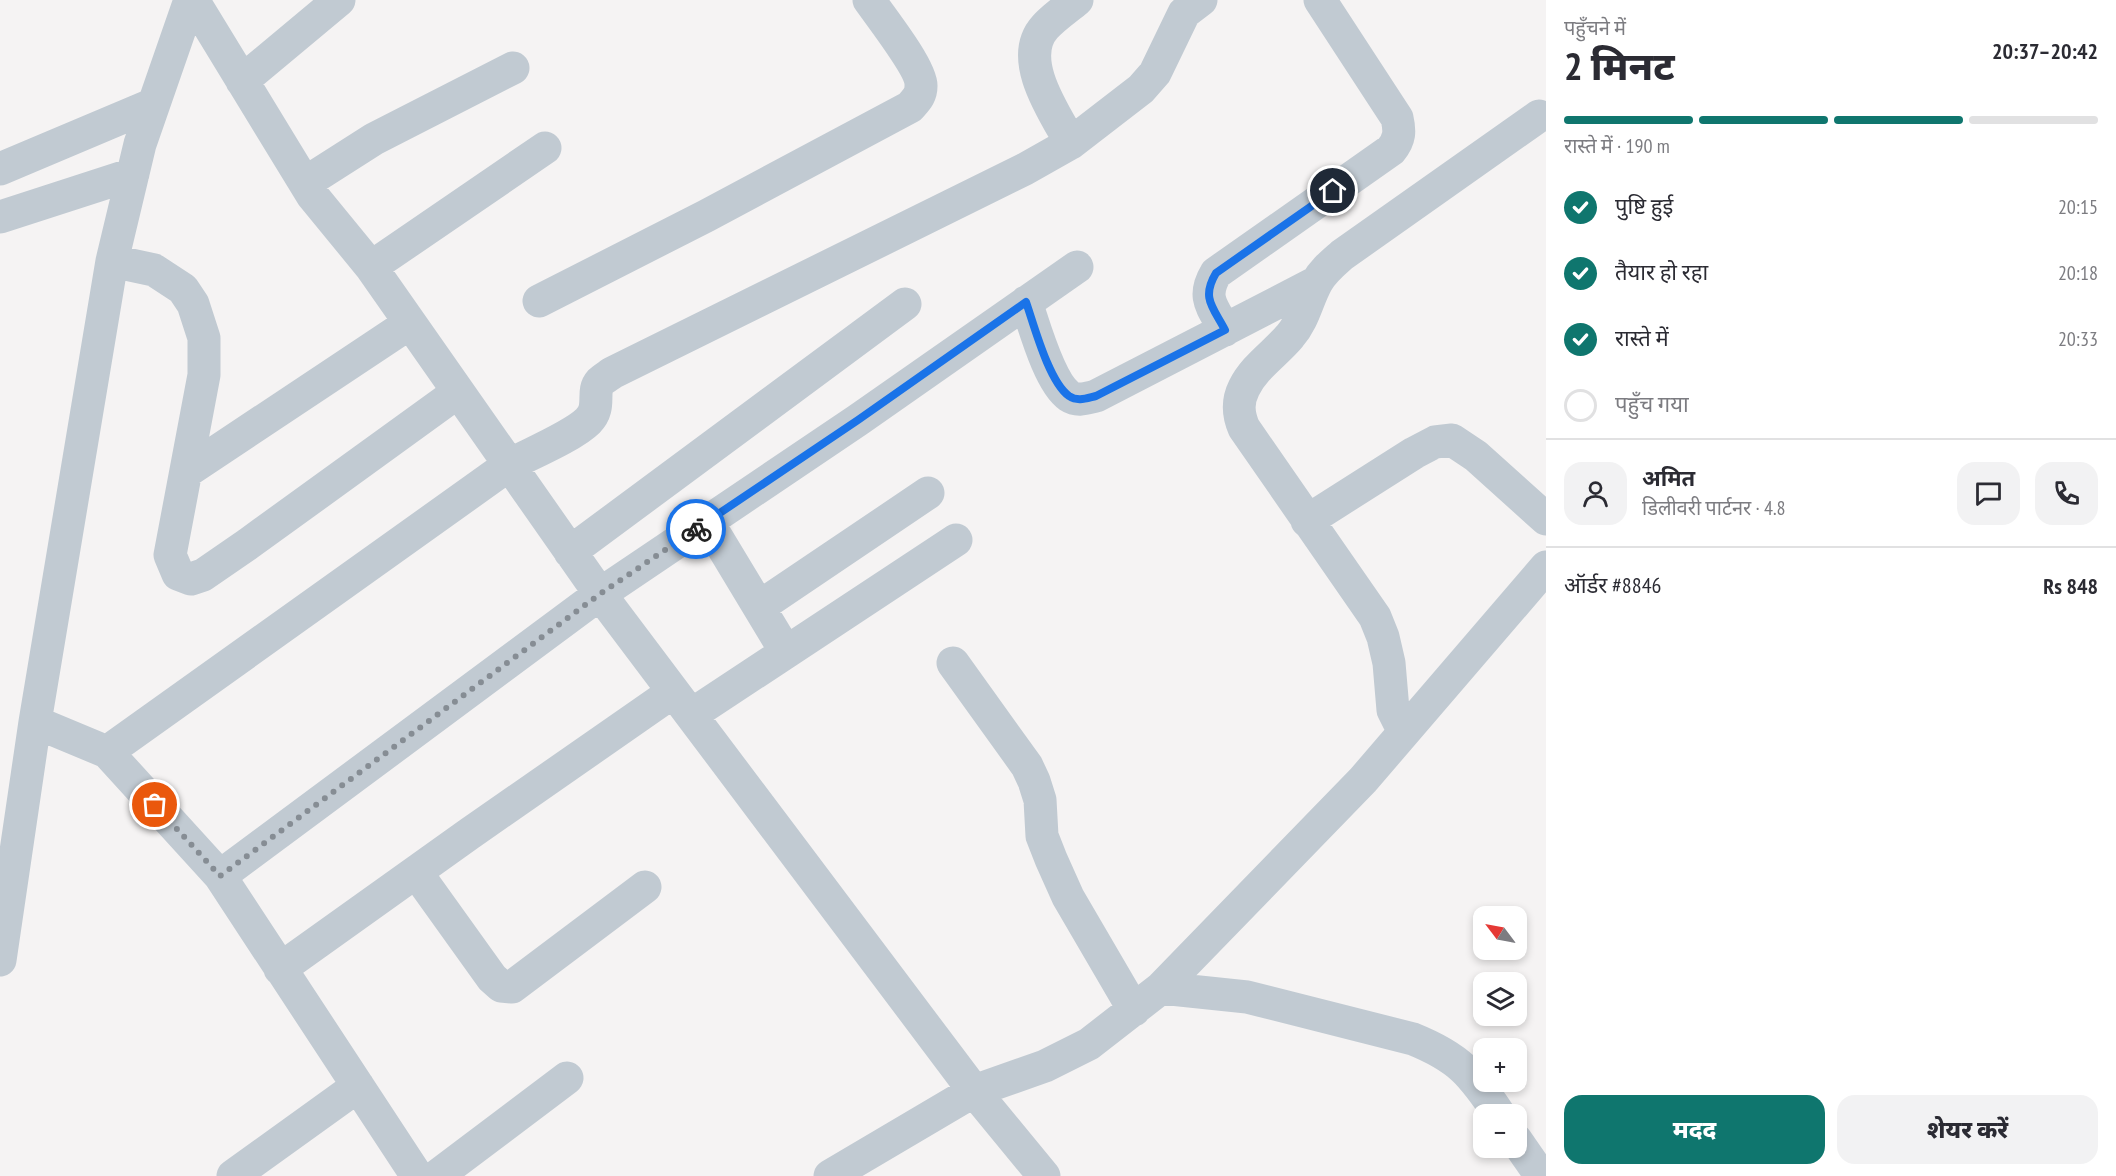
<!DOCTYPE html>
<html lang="hi">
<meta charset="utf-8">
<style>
body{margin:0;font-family:"PT Sans Narrow","Noto Sans Devanagari",sans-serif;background:#f2f2f3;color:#2b2b33;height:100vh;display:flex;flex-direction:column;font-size:22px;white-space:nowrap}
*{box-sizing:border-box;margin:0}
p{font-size:20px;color:#7c7c81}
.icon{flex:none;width:33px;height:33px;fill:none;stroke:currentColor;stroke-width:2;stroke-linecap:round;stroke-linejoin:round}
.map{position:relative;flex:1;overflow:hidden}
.side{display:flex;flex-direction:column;background:#fff;width:570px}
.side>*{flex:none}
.needle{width:39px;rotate:302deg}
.tools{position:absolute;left:1473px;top:906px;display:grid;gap:12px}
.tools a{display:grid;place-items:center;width:54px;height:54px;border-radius:12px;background:#fff;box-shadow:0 3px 9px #0003;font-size:30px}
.pin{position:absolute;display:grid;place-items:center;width:51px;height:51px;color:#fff;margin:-26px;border:3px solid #fff;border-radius:50%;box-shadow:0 2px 6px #0007}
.courier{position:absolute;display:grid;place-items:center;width:60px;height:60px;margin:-30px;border:4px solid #1a73e8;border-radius:50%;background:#fff;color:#222;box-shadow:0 2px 8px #0007}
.overview em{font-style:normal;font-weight:800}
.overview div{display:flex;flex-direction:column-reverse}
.overview{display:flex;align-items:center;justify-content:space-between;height:102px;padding:0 18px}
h1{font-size:39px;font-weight:800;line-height:45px}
.bar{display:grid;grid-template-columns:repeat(4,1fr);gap:9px 6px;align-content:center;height:72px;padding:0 18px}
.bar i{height:8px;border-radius:4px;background:#e1e1e2}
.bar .selected{background:#0f766e}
.bar p{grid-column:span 4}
.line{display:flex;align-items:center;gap:15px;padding:0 18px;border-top:2px solid #e1e1e2}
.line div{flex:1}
.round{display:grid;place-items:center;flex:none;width:63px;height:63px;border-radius:18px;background:#f2f2f3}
ol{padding:0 18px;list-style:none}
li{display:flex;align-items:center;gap:18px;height:66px}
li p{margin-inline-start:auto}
li .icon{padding:6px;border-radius:50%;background:#0f766e;color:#fff;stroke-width:4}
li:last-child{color:#7c7c81}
li i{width:33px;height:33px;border:3px solid #e1e1e2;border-radius:50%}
.button{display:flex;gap:12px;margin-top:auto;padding:12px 18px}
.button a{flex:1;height:69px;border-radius:18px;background:#0f766e;color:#fff;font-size:24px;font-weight:800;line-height:69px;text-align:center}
.button a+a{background:#f2f2f3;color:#2b2b33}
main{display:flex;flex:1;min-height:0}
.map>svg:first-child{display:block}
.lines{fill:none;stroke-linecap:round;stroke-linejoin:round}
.minor{stroke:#c1cad2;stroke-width:33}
.done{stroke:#868d94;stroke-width:6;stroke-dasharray:0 10.8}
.route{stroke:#1a73e8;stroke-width:8}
</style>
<main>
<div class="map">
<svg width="1546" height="1176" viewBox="0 0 1546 1176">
<rect width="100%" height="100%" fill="#f5f3f3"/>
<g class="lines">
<path class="minor" d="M193 0 312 195 371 267 600 594 974 1091 1044 1176
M242 81 339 0
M1071 143C1055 114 1016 59 1045 27 1054 17 1066 9 1077 0
M0 169 154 104
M305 183 374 139 513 68
M0 217 133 174
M112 261 154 270 183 289 193 304 204 338V375L170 555 178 574 191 579 203 575 248 544 458 392
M371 267 545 148
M539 301 706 216 910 107C916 100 921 96 921 86 922 69 880 16 869 0
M1026 302C1034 325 1049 382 1069 396 1078 402 1087 398 1096 396L1317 282
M1225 330C1213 307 1201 298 1216 273L1391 150C1400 139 1400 131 1397 118L1320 0
M186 472 410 323
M707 521 786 652
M1307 521 1414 453 1435 442 1452 440 1476 456 1546 519
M570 552 905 304
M759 607 928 493
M953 663 1027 766 1034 781 1040 800 1042 836 1051 859 1068 897 1134 1010
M691 715 956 540
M35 722 107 752 220 876 417 1176
M1404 732 1393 710 1389 663 1383 637 1375 617 1244 428C1238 414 1237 402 1244 388 1254 367 1276 353 1290 336 1304 320 1307 300 1317 282 1323 271 1333 263 1342 255L1539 116
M107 752 509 465C530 454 573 436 588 421 602 407 591 392 600 382 603 379 608 376 612 373L1025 169 1071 143 1141 89 1155 73 1184 13 1201 0
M416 872 492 978 501 986 512 987 645 887
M220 876 600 594 858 420 1077 267
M0 960 35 722 112 261 140 144 190 0
M280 969 469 834 673 692
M1161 988 1247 997 1413 1039C1460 1058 1472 1074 1499 1114
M1516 1140 1541 1176
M233 1176 358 1086
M437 1176 567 1078
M830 1176 974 1091 1045 1066 1089 1044 1161 988 1363 780 1546 567"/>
</g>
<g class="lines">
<path class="done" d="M155 805 220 876 600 594 696 529"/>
<path class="route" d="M696 529 858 420 1026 302C1034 325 1049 382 1069 396 1078 402 1087 398 1096 396L1225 330C1213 307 1201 298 1216 273L1333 191"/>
</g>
</svg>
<div class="tools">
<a><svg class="needle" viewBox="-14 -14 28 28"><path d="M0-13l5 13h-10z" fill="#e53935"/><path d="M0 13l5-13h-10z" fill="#7c7c81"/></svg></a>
<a><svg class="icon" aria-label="layers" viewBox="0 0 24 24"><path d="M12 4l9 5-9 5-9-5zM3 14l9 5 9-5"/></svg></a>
<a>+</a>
<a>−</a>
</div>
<div class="pin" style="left:155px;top:805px;background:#ea580c"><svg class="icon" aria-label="bag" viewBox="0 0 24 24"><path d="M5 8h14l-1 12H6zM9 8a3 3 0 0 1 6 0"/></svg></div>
<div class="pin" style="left:1333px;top:191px;background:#1f2937"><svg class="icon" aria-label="home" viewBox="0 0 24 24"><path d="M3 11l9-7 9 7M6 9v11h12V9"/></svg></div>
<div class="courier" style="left:696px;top:529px"><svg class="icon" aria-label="bike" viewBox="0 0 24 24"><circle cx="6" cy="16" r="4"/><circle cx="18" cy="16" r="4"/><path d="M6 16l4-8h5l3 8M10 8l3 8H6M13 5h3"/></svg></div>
</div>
<section class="side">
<div class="overview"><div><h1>2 मिनट</h1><p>पहुँचने में</p></div><em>20:37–20:42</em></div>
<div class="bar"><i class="selected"></i><i class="selected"></i><i class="selected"></i><i></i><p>रास्ते में · 190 m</p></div>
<ol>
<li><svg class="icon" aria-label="check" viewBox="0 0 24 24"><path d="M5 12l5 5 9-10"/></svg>पुष्टि हुई<p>20:15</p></li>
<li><svg class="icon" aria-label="check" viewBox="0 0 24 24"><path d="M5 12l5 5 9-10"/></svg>तैयार हो रहा<p>20:18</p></li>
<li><svg class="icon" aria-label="check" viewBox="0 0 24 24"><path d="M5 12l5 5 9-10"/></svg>रास्ते में<p>20:33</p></li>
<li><i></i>पहुँच गया</li>
</ol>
<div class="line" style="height:108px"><a class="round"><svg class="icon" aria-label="person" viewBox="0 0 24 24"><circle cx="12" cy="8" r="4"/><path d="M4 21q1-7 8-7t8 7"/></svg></a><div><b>अमित</b><p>डिलीवरी पार्टनर · 4.8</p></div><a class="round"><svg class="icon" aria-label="chat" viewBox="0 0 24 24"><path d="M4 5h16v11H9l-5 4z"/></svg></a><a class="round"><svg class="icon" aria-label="phone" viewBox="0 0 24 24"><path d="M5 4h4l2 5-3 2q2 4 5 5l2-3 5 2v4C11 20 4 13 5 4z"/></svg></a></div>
<div class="line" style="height:78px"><div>ऑर्डर #8846</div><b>Rs 848</b></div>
<div class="button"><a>मदद</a><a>शेयर करें</a></div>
</section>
</main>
